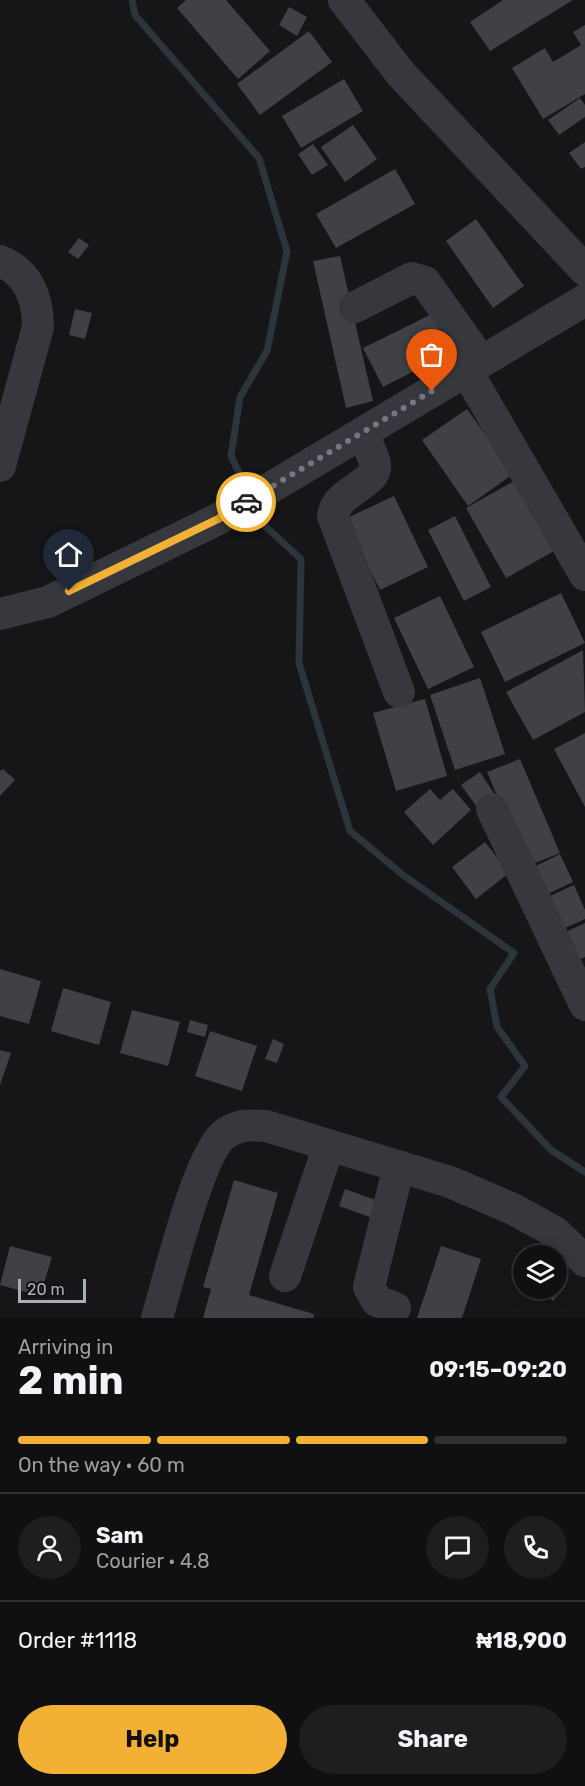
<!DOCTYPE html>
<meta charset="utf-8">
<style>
body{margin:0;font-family:Rubik,sans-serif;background:#1e1e20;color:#f1f3f6;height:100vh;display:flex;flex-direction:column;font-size:22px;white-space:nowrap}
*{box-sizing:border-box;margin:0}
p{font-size:20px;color:#9c9d9f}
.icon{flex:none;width:33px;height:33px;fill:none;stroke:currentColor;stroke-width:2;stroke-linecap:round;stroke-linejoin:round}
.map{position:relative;height:1318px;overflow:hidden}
.panel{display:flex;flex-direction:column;background:#101012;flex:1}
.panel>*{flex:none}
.controls{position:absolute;left:513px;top:1245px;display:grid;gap:12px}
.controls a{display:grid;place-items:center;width:54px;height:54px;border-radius:50%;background:#101012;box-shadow:0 3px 15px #0003,0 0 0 2px #303032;font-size:30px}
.scale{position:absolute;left:18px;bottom:15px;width:68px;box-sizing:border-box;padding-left:6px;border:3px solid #a8adb8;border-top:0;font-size:16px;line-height:21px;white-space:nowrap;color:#a8adb8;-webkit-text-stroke:4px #111113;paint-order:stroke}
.pin{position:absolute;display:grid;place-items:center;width:51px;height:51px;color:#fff;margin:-62px -26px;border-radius:50% 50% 50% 0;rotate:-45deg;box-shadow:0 0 6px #0007}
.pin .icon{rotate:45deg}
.courier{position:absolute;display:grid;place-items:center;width:60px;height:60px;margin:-30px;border:4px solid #f2b134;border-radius:50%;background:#fff;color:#222;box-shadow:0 2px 8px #0007}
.overview em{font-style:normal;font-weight:700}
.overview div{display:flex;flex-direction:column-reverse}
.overview{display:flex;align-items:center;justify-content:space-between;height:102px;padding:0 18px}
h1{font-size:39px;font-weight:700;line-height:45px}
.bar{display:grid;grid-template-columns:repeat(4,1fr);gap:9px 6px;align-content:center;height:72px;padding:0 18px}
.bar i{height:8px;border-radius:4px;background:#303032}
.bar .on{background:#f2b134}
.bar p{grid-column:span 4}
.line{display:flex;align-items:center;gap:15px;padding:0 18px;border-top:2px solid #303032}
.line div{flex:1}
.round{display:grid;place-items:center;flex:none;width:63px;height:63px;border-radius:32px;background:#1e1e20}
.button{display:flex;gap:12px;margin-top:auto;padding:12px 18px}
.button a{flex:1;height:69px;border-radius:36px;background:#f2b134;color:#111;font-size:24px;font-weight:700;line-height:69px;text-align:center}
.button a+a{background:#1e1e20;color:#f1f3f6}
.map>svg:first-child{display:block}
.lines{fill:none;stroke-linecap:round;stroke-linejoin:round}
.stream{stroke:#2c353c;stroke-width:7}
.building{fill:#404145}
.minor{stroke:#37383d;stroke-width:32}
.done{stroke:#757880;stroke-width:6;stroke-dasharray:0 10.8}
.route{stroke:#f2b134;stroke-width:8}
</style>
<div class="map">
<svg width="585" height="1318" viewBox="0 0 585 1318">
<rect width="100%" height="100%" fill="#161618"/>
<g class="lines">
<path class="stream" d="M132 0 135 15 259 158 287 251 267 351 240 397 231 456 248 491
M256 506 266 527 301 559 299 663 350 831 403 875 514 953 490 989 497 1027 525 1066 501 1097 551 1150 585 1172"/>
</g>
<path class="building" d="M186 0H226L270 51 238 79 177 8Z
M503 0H573L490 51 470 22Z
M289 7 307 17 297 36 279 25Z
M585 25V94L543 119 512 68 545 48 553 62 581 45 573 32Z
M309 31 332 62 260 115 237 84Z
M344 79 363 111 301 148 282 116Z
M580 98 585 105V117L559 135 548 120Z
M353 125 377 159 345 182 321 147Z
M585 142V167L581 169 569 153Z
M313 144 328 165 312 175 298 154Z
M395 169 415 204 336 248 316 214Z
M476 219 524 286 493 308 446 241Z
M79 238 89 245 78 259 68 252Z
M340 256 373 401 346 408 313 261Z
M75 309 92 313 85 339 69 335Z
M442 309 461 347 383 387 363 348Z
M467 409 513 474 468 506 422 440Z
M514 481 554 551 506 578 466 508Z
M394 496 428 567 380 590 345 519Z
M455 516 491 587 464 601 428 530Z
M561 593 585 643 505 682 481 632Z
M440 596 474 667 428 689 394 618Z
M583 650 585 712 533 740 506 692Z
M480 678 505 754 455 770 430 695Z
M425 699 447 776 396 791 373 713Z
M585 733V807L554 749Z
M520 759 560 853 527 866 487 772Z
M3 769 15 780 0 796V771Z
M480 772 495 795 477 807 461 785Z
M430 789 440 800 453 789 471 810 433 845 404 812Z
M485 842 509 873 476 899 452 867Z
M560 854 573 882 541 897 528 870Z
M574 885 585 910V919L556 932 541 900Z
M585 923V957L573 963 559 935Z
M0 969 41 981 29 1024 0 1016Z
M63 988 111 1002 99 1045 51 1031Z
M132 1010 180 1022 168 1066 120 1053Z
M190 1020 208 1025 205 1037 187 1032Z
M210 1031 257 1046 242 1091 195 1076Z
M273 1039 284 1044 277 1063 265 1059Z
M0 1050 11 1053 0 1085Z
M234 1180 278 1193 249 1295 314 1314 313 1318H203L211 1289 203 1287Z
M345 1189 384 1203 378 1220 339 1206Z
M10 1246 52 1257 40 1296 0 1285Z
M441 1246 481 1259 462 1318H417Z
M556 1277 566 1286 553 1301 539 1288H556Z"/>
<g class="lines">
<path class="minor" d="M344 0 401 74 585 270
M0 261C28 272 38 298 38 327L0 466
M355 307 412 278 425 282 481 361
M466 370 585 575
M362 433C366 442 373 454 375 464 378 485 336 490 333 516L399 692
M0 614 48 602 218 519 585 300
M492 809 585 1005
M285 1276 329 1145
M395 1308 377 1301 369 1287 399 1166
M157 1318C168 1282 199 1150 226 1133 239 1124 252 1125 266 1126L450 1182 513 1209 555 1232 585 1261"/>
</g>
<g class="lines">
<path class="done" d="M246 502 432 391"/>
<path class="route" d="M69 591 218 519 246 502"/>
</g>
</svg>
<div class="controls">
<a><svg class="icon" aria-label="layers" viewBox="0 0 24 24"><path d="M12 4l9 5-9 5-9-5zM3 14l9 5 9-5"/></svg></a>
</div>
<div class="scale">20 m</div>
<div class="pin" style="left:432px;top:391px;background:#ea580c"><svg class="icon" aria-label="bag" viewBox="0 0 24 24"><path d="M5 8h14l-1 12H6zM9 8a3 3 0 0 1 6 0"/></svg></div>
<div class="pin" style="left:69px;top:591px;background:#1f2937"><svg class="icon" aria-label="home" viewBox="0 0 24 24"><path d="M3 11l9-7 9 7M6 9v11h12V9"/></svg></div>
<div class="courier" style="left:246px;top:502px"><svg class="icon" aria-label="car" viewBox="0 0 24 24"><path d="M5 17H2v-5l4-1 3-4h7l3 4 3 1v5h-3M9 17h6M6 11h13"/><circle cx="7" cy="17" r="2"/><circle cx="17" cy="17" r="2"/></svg></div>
</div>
<section class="panel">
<div class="overview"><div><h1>2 min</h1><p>Arriving in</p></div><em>09:15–09:20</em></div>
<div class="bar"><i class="on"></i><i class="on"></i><i class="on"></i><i></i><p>On the way · 60 m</p></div>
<div class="line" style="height:108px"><a class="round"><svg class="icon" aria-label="person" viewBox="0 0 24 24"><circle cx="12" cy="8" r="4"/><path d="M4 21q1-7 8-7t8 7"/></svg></a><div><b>Sam</b><p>Courier · 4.8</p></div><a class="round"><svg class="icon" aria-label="chat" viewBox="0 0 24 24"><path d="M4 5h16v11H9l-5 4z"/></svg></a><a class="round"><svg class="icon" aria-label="phone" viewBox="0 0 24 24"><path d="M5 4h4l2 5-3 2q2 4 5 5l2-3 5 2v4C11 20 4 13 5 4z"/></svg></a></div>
<div class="line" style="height:78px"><div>Order #1118</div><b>₦18,900</b></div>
<div class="button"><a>Help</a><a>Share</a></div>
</section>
